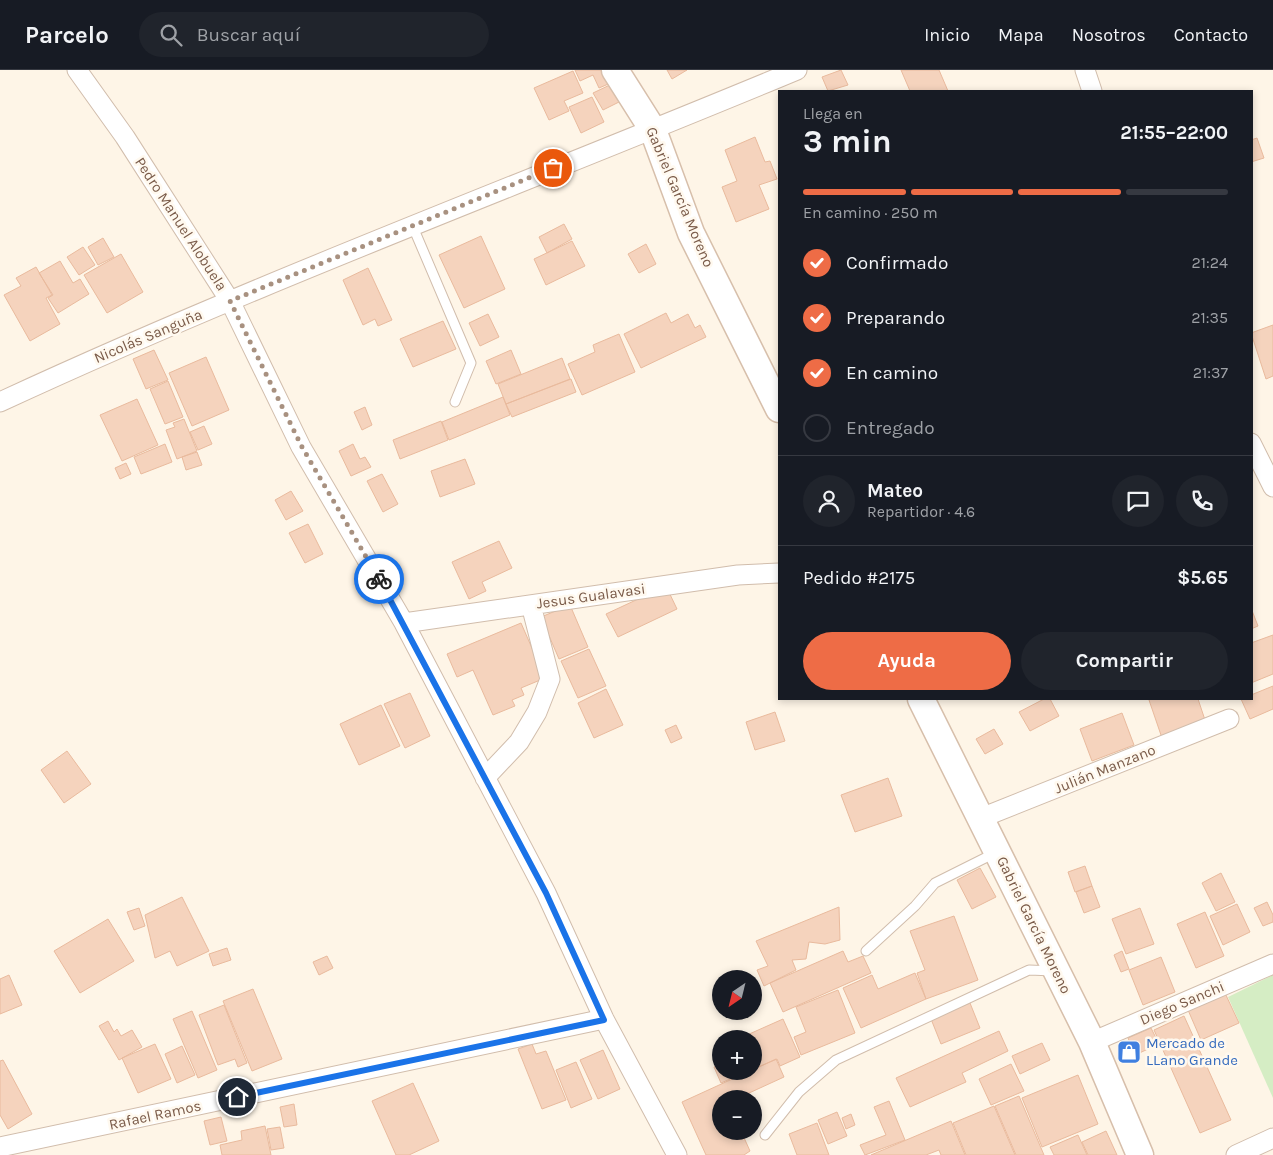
<!DOCTYPE html>
<html lang="es">
<meta charset="utf-8">
<style>
body{margin:0;font-family:Karla,sans-serif;background:#20242c;color:#f1f3f6;height:100vh;display:flex;flex-direction:column;font-size:19px;white-space:nowrap}
*{box-sizing:border-box;margin:0}
p{font-size:16px;color:#9ea1a6}
.icon{flex:none;width:28px;height:28px;fill:none;stroke:currentColor;stroke-width:2;stroke-linecap:round;stroke-linejoin:round}
.map{position:relative;flex:1;overflow:hidden}
.drawer{position:absolute;left:778px;top:20px;width:475px;height:610px;display:flex;flex-direction:column;background:#171b24;border-radius:0px;box-shadow:0 2px 8px #0003}
.drawer>*{flex:none}
.needle{width:32px;rotate:215deg}
.tools{position:absolute;left:712px;top:900px;display:grid;gap:10px}
.tools a{display:grid;place-items:center;width:50px;height:50px;border-radius:50%;background:#171b24;box-shadow:0 2px 8px #0003;font-size:25px}
.pin{position:absolute;display:grid;place-items:center;width:42px;height:42px;color:#fff;margin:-21px;border:2px solid #fff;border-radius:50%;box-shadow:0 1px 5px #0007}
.courier{position:absolute;display:grid;place-items:center;width:50px;height:50px;margin:-25px;border:4px solid #1a73e8;border-radius:50%;background:#fff;color:#222;box-shadow:0 1px 6px #0007}
.overview em{font-style:normal;font-weight:700}
.overview div{display:flex;flex-direction:column-reverse}
.overview{display:flex;align-items:center;justify-content:space-between;height:85px;padding:0 25px}
h1{font-size:32px;font-weight:700;line-height:38px}
.bar{display:grid;grid-template-columns:repeat(4,1fr);gap:8px 5px;align-content:center;height:60px;padding:0 25px}
.bar i{height:6px;border-radius:4px;background:#363941}
.bar .on{background:#ee6c46}
.bar p{grid-column:span 4}
.line{display:flex;align-items:center;gap:12px;padding:0 25px;border-top:1px solid #363941}
.line div{flex:1}
.round{display:grid;place-items:center;flex:none;width:52px;height:52px;border-radius:26px;background:#20242c}
ol{padding:0 25px;list-style:none}
li{display:flex;align-items:center;gap:15px;height:55px}
li p{margin-inline-start:auto}
li .icon{padding:5px;border-radius:50%;background:#ee6c46;color:#fff;stroke-width:4}
li:last-child{color:#9ea1a6}
li i{width:28px;height:28px;border:2px solid #363941;border-radius:50%}
.action{display:flex;gap:10px;margin-top:auto;padding:10px 25px}
.action a{flex:1;height:58px;border-radius:30px;background:#ee6c46;color:#fff;font-size:20px;font-weight:700;line-height:58px;text-align:center}
.action a+a{background:#20242c;color:#f1f3f6}
header{display:flex;align-items:center;gap:30px;box-sizing:border-box;height:70px;padding:0 25px;background:#171b24;border-bottom:1px solid #363941}
header strong{font-size:24px}
nav{display:flex;gap:28px;margin-inline-start:auto;font-size:18px}
.search{width:350px;height:45px;background:#20242c;display:flex;align-items:center;gap:12px;box-sizing:border-box;padding:0 18px;border-radius:28px;color:#9ea1a6;font-size:19px}
.map>svg:first-child{display:block}
.green{fill:#d5edc4}
.building{fill:#f5d3bd;stroke:#e9ba9d}
.lines{fill:none;stroke-linecap:round;stroke-linejoin:round}
.lane-casing{stroke:#d1bdac;stroke-width:11}
.street-casing{stroke:#d1bdac;stroke-width:21}
.secondary-casing{stroke:#d7bfab;stroke-width:29}
.lane{stroke:#fff;stroke-width:9}
.street{stroke:#fff;stroke-width:19}
.secondary{stroke:#fff;stroke-width:26}
.done{stroke:#a89180;stroke-width:5;stroke-dasharray:0 9}
.route{stroke:#1a73e8;stroke-width:6}
.labels{text-anchor:middle;dominant-baseline:central;stroke-width:5;stroke-linejoin:round;paint-order:stroke}
.street-label{font-size:15px;fill:#7a5b49;stroke:#fff9ef}
.shop-label{font-size:15px;fill:#366cbe;stroke:#fff9ef;text-anchor:start}
</style>
<header>
<strong>Parcelo</strong>
<div class="search"><svg class="icon" aria-label="search" viewBox="0 0 24 24"><circle cx="10" cy="10" r="6"/><path d="M15 15l6 6"/></svg>Buscar aquí</div>
<nav><a>Inicio</a><a>Mapa</a><a>Nosotros</a><a>Contacto</a></nav>
</header>
<div class="map">
<svg width="1273" height="1085" viewBox="0 0 1273 1085">
<rect width="100%" height="100%" fill="#fef5e7"/>
<path class="green" d="M1273 905V1028L1228 927Z"/>
<path class="building" d="M575 0H608L613 12 599 18 593 5 580 11Z
M667 0H687L672 9Z
M841 0 848 15 828 21 822 7Z
M901 0H939L948 21H910Z
M573 1 583 23 564 31 569 41 549 50 534 18Z
M614 13 623 30 603 40 593 23Z
M592 27 604 52 581 63 569 37Z
M755 67 765 92 770 91 777 109 759 115 769 139 736 152 722 117 737 111 725 80Z
M1257 68 1264 88 1251 92V70Z
M564 154 572 169 547 183 539 167Z
M481 166 505 219 464 238 439 185Z
M103 168 114 187 98 195 88 177Z
M572 171 585 196 546 215 534 189Z
M646 174 656 194 639 203 628 184Z
M83 177 95 195 79 205 67 187Z
M121 184 143 222 107 243 84 205Z
M60 191 73 213 80 209 89 224 58 243 48 228 53 225 39 203Z
M36 197 52 225 46 228 60 254 30 271 4 225 21 216 16 208Z
M368 198 392 250 378 256 375 249 363 255 343 210Z
M666 243 671 253 688 244 695 258 700 255 706 267 641 298 624 264Z
M488 244 499 267 480 276 469 253Z
M443 251 456 279 413 297 400 269Z
M1273 255V306L1266 309 1251 263Z
M619 264 635 302 582 325 568 294 595 282 593 275Z
M154 280 168 310 146 319 133 289Z
M511 280 521 304 496 314 486 291Z
M206 287 229 340 192 356 169 303Z
M562 288 570 309 506 334 498 314Z
M571 309 576 322 512 347 506 334Z
M168 311 183 347 165 354 150 319Z
M503 327 510 345 449 370 442 352Z
M137 329 158 375 122 391 100 345Z
M365 337 372 355 362 360 354 342Z
M184 349 197 381 177 389 166 360 175 357 173 353Z
M441 351 448 370 400 389 393 370Z
M204 356 212 374 198 380 190 362Z
M165 374 172 392 141 404 134 387Z
M353 374 360 389 365 387 371 397 351 406 339 381Z
M197 382 202 395 186 400 182 387Z
M465 389 475 414 440 427 431 401Z
M126 393 131 404 120 409 115 398Z
M382 404 398 434 383 442 367 411Z
M291 421 303 441 286 450 275 430Z
M308 454 323 484 305 493 289 463Z
M499 471 512 498 482 512 486 521 469 529 452 492Z
M666 516 677 539 618 567 606 544Z
M570 535 588 577 559 589 541 547Z
M1251 538 1258 556 1251 559Z
M521 553 545 608 521 618 524 625 512 630 515 636 493 645 473 600 457 607 447 584Z
M1273 565V604L1251 613V573Z
M589 579 606 616 578 628 561 591Z
M1273 616V639L1250 649 1241 629H1251V625Z
M606 619 623 655 594 668 578 633Z
M410 623 430 666 405 678 384 634Z
M1044 629H1050L1059 646 1030 661 1019 642Z
M1152 629H1198L1206 653 1162 668 1149 630Z
M381 635 400 676 359 695 340 654Z
M775 642 785 671 755 680 746 652Z
M1122 643 1134 675 1092 691 1080 659Z
M676 655 682 668 671 673 665 660Z
M994 659 1003 674 985 684 976 669Z
M67 681 91 714 64 733 41 700Z
M888 708 902 746 855 762 841 725Z
M1085 796 1092 816 1075 822 1068 802Z
M980 798 996 827 972 839 957 810Z
M1221 803 1235 832 1216 841 1202 813Z
M1092 816 1100 837 1084 843 1076 822Z
M182 827 209 881 177 896 170 881 155 888 145 845Z
M1267 832 1273 845V852L1263 856 1254 838Z
M1237 834 1250 862 1223 875 1210 846Z
M839 837 840 870 825 874 809 872 806 889 792 890 796 900 764 916 757 900 768 896 756 871Z
M139 838 145 856 134 860 127 842Z
M1140 838 1154 874 1126 884 1112 849Z
M1205 842 1224 886 1196 898 1177 854Z
M954 846 978 910 926 929 917 903 925 900 910 861Z
M108 849 134 891 80 923 54 881Z
M227 878 231 890 213 896 209 884Z
M843 881 848 892 863 886 871 903 783 942 770 913Z
M1122 881 1129 899 1121 902 1114 885Z
M327 886 333 898 319 905 313 892Z
M1161 887 1175 922 1143 935 1129 900Z
M915 903 926 929 861 958 843 918 872 905 878 919Z
M9 905 22 935 0 944V909Z
M253 919 282 989 252 1001 223 931Z
M838 920 855 963 801 985 794 967 806 962 796 937Z
M1225 923 1239 953 1201 970 1188 940Z
M970 933 980 958 941 974 931 949Z
M224 935 247 993 238 997 235 989 218 995 199 945Z
M192 941 217 1000 198 1008 173 949Z
M1184 946 1231 1050 1200 1063 1154 960Z
M783 949 800 987 780 996 777 989 754 999V969H738Z
M108 951 114 962 117 959 121 966 132 960 142 977 119 990 99 956Z
M1151 958 1159 974 1135 985 1128 968Z
M999 961 1008 981 962 1003 966 1012 910 1037 896 1008Z
M1042 973 1050 990 1020 1004 1012 986Z
M155 974 171 1009 138 1023 122 988Z
M532 974 536 984 546 981 566 1030 542 1039 518 979Z
M182 976 195 1005 177 1013 165 984Z
M603 980 620 1019 598 1029 580 990Z
M776 989 784 1007 736 1029H721V1061H741L750 1081 744 1085H706L682 1032Z
M3 990 32 1044 8 1059 0 1045V991Z
M576 992 592 1029 571 1038 556 1000Z
M721 994V1001H749L721 1013 714 997Z
M1011 994 1024 1021 991 1035 979 1009Z
M1078 1005 1098 1054 1042 1077 1022 1028Z
M413 1013 439 1071 409 1085H396L372 1031Z
M1019 1026 1044 1085H1016L995 1036Z
M889 1031 905 1070 865 1085 860 1075 886 1065 874 1037Z
M294 1034 297 1055 284 1057 280 1037Z
M994 1036 1015 1085H966L953 1053Z
M837 1042 847 1066 828 1074 818 1050Z
M851 1044 855 1055 846 1059 842 1048Z
M221 1047 227 1071 210 1075 204 1051Z
M951 1051 965 1085H941L939 1080 926 1085H871Z
M817 1053 829 1085H797L789 1064Z
M265 1056 271 1085H222L220 1075 242 1070 241 1061Z
M280 1057 284 1078 271 1080 267 1059Z
M1106 1061 1117 1085H1088L1082 1072Z
M1078 1065 1087 1085H1054L1050 1077Z"/>
<g class="lines">
<g class="lane-casing">
<path id="lane" d="M413 157 471 293 455 332
M866 881 915 836 935 813 995 783
M765 1065 799 1022 836 990 1029 900 1054 901"/>
</g>
<g class="street-casing">
<path id="street" d="M77 0 125 67 230 231 301 377 404 553 546 823 604 949 677 1085
M1085 0 1092 21
M0 332C261 211 531 111 797 0
M1251 373 1273 417
M404 553 738 505 779 503
M485 708 519 672 537 642 550 609 531 535
M981 748 1229 649
M1092 972 1273 894
M0 1077 604 949
M1236 1085 1273 1068"/>
</g>
<g class="secondary-casing">
<path id="secondary" d="M615 0 653 60 691 163 779 339
M921 629 1092 972 1140 1085"/>
</g>
<use href="#lane" class="lane"/>
<use href="#street" class="street"/>
<use href="#secondary" class="secondary"/>
</g>
<g class="lines">
<path class="done" d="M379 509 302 377 230 231 553 98"/>
<path class="route" d="M237 1027 604 950 546 823 379 509"/>
</g>
<defs>
<g id="shop-square" transform="scale(1.25)"><rect x="-9" y="-9" width="18" height="18" rx="4" fill="#3f7fe0" stroke="#fff9ef"/><path d="M-5-2.5h2.3a2.7 3.5 0 0 1 5.4 0H5L5.5 6h-11ZM-1.5-2.5h3a1.5 2.3 0 0 0-3 0Z" fill="#fff"/></g>
</defs>
<g fill-rule="evenodd">
<use href="#shop-square" x="1129" y="982"/>
</g>
<g class="labels">
<g class="street-label">
<text transform="translate(680 127) rotate(67)">Gabriel García Moreno</text>
<text transform="translate(181 154) rotate(57)">Pedro Manuel Alobuela</text>
<text transform="translate(148 266) rotate(-23)">Nicolás Sanguña</text>
<text transform="translate(591 526) rotate(-8)">Jesus Gualavasi</text>
<text transform="translate(1105 699) rotate(-22)">Julián Manzano</text>
<text transform="translate(1034 855) rotate(64)">Gabriel García Moreno</text>
<text transform="translate(1182 933) rotate(-23)">Diego Sanchi</text>
<text transform="translate(155 1045) rotate(-12)">Rafael Ramos</text>
</g>
<g class="shop-label">
<text x="1146" y="973">Mercado de<tspan x="1146" dy="17">LLano Grande</tspan></text>
</g>
</g>
</svg>
<div class="tools">
<a><svg class="needle" viewBox="-14 -14 28 28"><path d="M0-13l5 13h-10z" fill="#e53935"/><path d="M0 13l5-13h-10z" fill="#9ea1a6"/></svg></a>
<a>+</a>
<a>−</a>
</div>
<div class="pin" style="left:553px;top:98px;background:#ea580c"><svg class="icon" aria-label="bag" viewBox="0 0 24 24"><path d="M5 8h14l-1 12H6zM9 8a3 3 0 0 1 6 0"/></svg></div>
<div class="pin" style="left:237px;top:1027px;background:#1f2937"><svg class="icon" aria-label="home" viewBox="0 0 24 24"><path d="M3 11l9-7 9 7M6 9v11h12V9"/></svg></div>
<div class="courier" style="left:379px;top:509px"><svg class="icon" aria-label="bike" viewBox="0 0 24 24"><circle cx="6" cy="16" r="4"/><circle cx="18" cy="16" r="4"/><path d="M6 16l4-8h5l3 8M10 8l3 8H6M13 5h3"/></svg></div>
<section class="drawer">
<div class="overview"><div><h1>3 min</h1><p>Llega en</p></div><em>21:55–22:00</em></div>
<div class="bar"><i class="on"></i><i class="on"></i><i class="on"></i><i></i><p>En camino · 250 m</p></div>
<ol>
<li><svg class="icon" aria-label="check" viewBox="0 0 24 24"><path d="M5 12l5 5 9-10"/></svg>Confirmado<p>21:24</p></li>
<li><svg class="icon" aria-label="check" viewBox="0 0 24 24"><path d="M5 12l5 5 9-10"/></svg>Preparando<p>21:35</p></li>
<li><svg class="icon" aria-label="check" viewBox="0 0 24 24"><path d="M5 12l5 5 9-10"/></svg>En camino<p>21:37</p></li>
<li><i></i>Entregado</li>
</ol>
<div class="line" style="height:90px"><a class="round"><svg class="icon" aria-label="person" viewBox="0 0 24 24"><circle cx="12" cy="8" r="4"/><path d="M4 21q1-7 8-7t8 7"/></svg></a><div><b>Mateo</b><p>Repartidor · 4.6</p></div><a class="round"><svg class="icon" aria-label="chat" viewBox="0 0 24 24"><path d="M4 5h16v11H9l-5 4z"/></svg></a><a class="round"><svg class="icon" aria-label="phone" viewBox="0 0 24 24"><path d="M5 4h4l2 5-3 2q2 4 5 5l2-3 5 2v4C11 20 4 13 5 4z"/></svg></a></div>
<div class="line" style="height:65px"><div>Pedido #2175</div><b>$5.65</b></div>
<div class="action"><a>Ayuda</a><a>Compartir</a></div>
</section>
</div>
